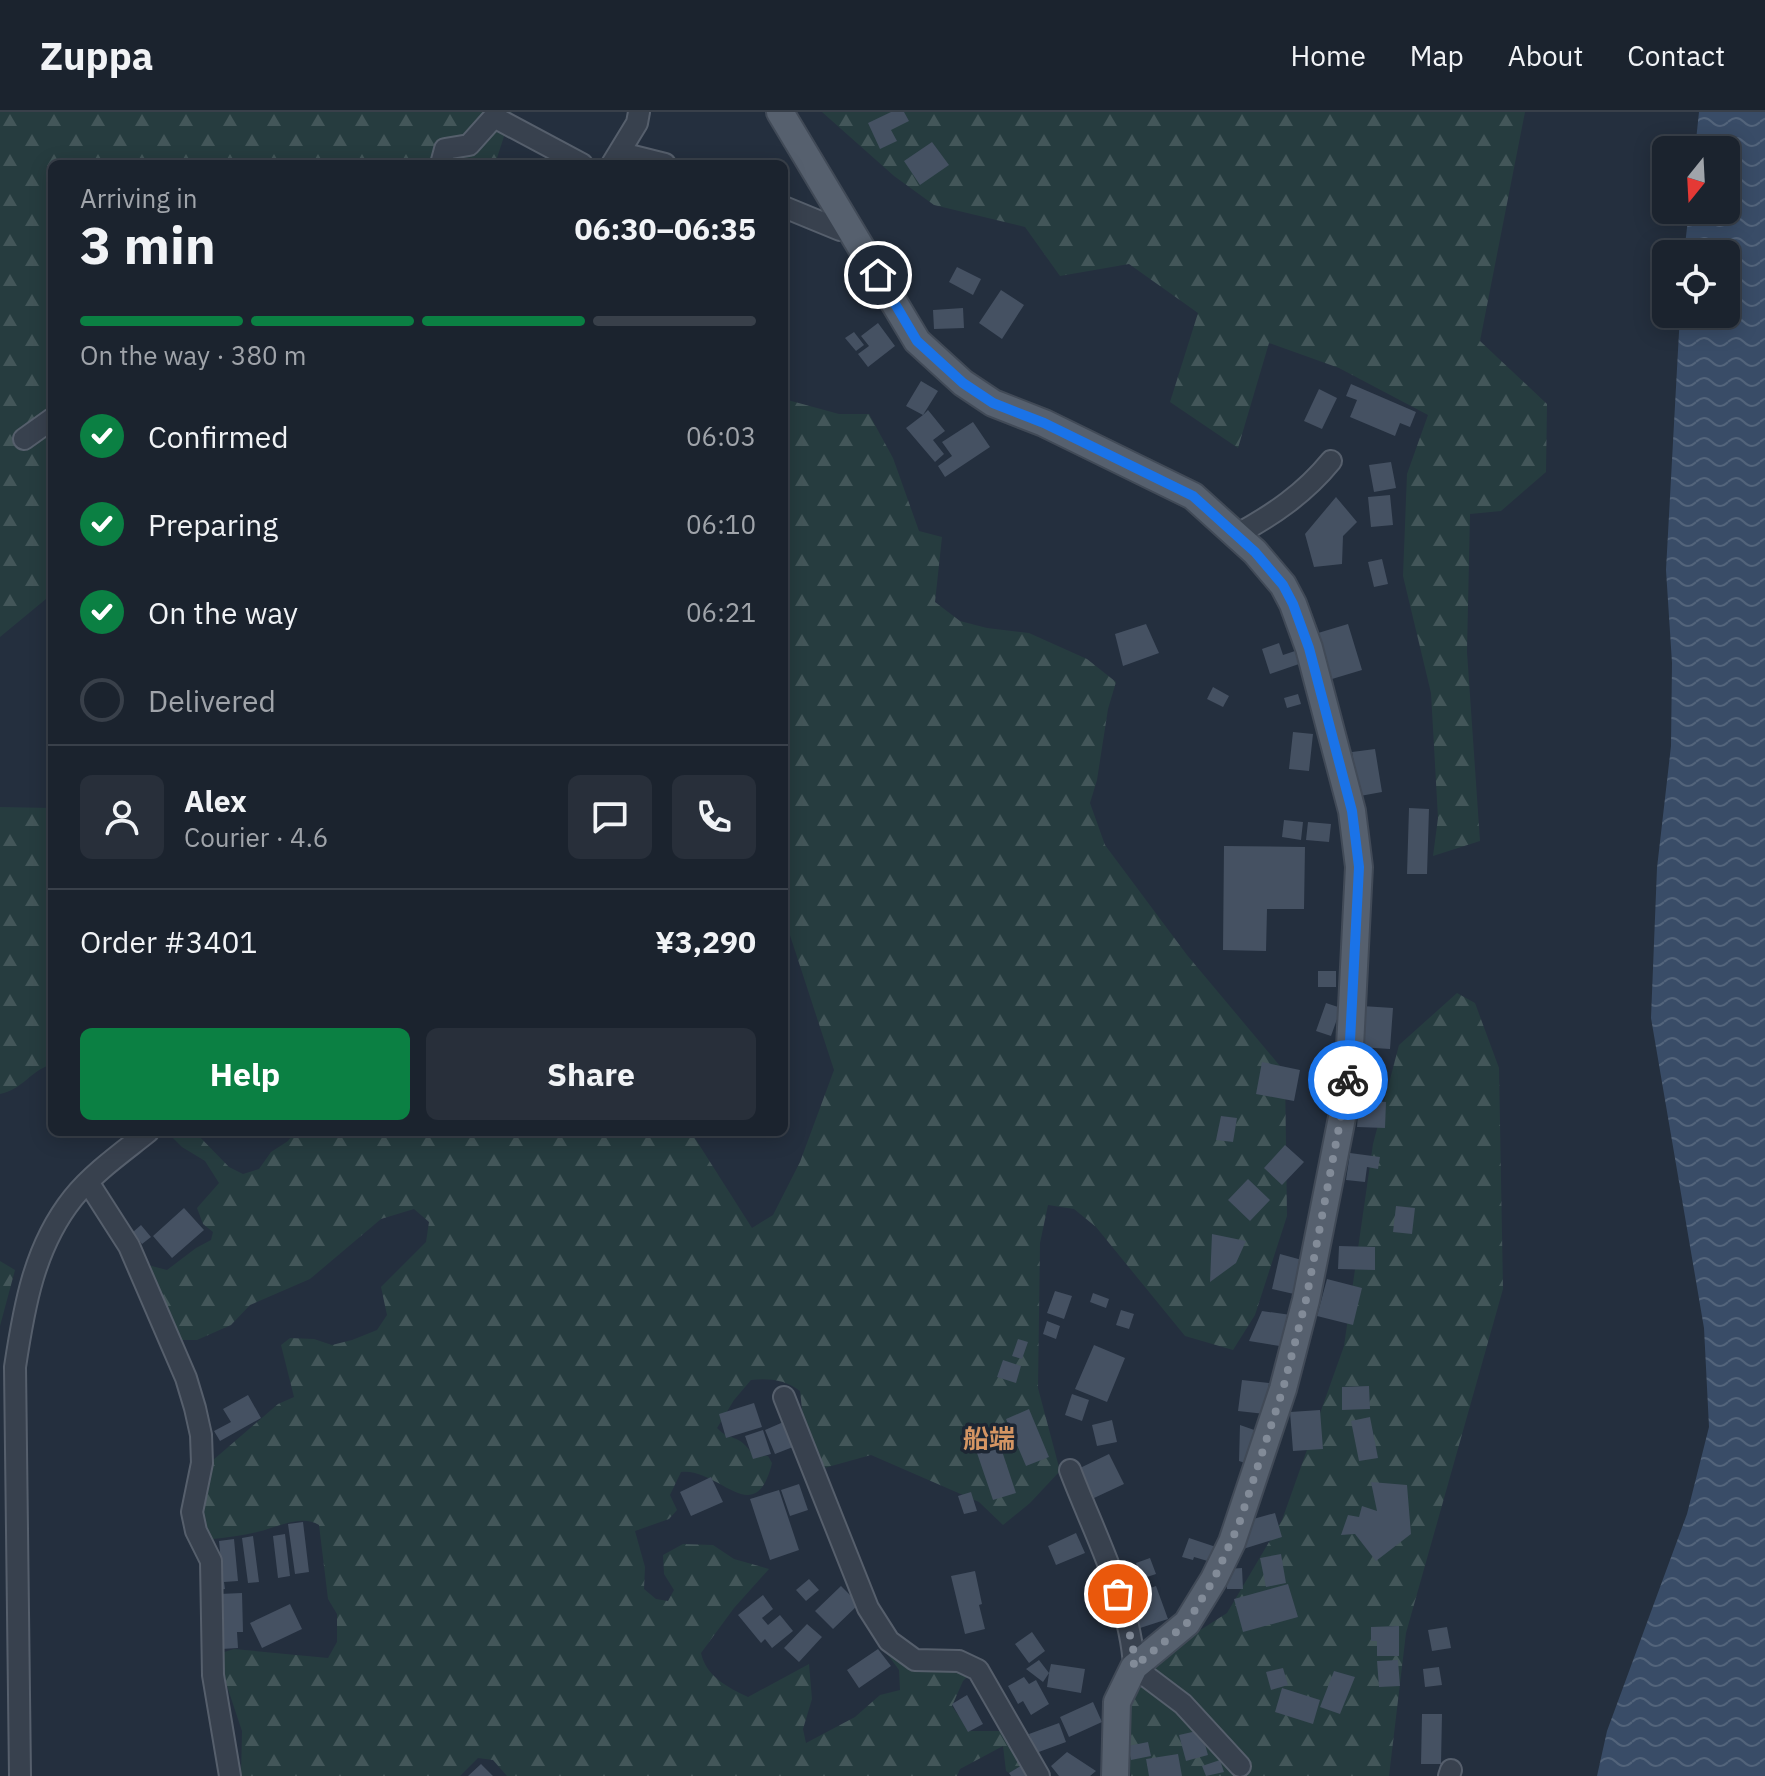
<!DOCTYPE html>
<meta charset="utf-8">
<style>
body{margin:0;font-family:"IBM Plex Sans","Noto Sans JP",sans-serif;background:#282f3a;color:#f1f3f6;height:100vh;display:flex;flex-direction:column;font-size:30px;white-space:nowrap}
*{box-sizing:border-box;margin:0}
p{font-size:26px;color:#a0a4aa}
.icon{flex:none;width:44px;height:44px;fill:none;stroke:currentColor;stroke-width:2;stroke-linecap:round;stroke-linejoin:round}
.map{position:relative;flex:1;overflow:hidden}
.details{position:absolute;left:48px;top:48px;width:740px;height:976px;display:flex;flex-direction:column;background:#1b232e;border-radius:12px;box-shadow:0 4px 20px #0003,0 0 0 2px #39404a}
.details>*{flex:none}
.needle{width:52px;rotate:198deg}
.tools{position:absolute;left:1652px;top:24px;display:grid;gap:16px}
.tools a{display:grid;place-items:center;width:88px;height:88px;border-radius:12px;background:#1b232e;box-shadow:0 4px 20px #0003,0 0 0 2px #39404a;font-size:40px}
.pin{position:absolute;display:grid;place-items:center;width:68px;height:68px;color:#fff;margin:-34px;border:4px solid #fff;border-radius:50%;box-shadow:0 2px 8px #0007}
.courier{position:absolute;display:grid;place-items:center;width:80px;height:80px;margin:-40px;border:6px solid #1a73e8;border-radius:50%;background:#fff;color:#222;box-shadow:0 2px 10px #0007}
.summary em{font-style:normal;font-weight:800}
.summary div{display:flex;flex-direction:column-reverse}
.summary{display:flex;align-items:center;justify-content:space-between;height:136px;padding:0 32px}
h1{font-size:52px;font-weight:800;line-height:60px}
.bar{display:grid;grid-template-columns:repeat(4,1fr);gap:12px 8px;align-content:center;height:96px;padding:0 32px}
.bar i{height:10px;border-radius:6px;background:#39404a}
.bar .current{background:#0b8043}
.bar p{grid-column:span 4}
.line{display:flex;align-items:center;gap:20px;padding:0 32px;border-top:2px solid #39404a}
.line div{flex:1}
.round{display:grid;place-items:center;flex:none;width:84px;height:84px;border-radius:12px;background:#282f3a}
ol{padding:0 32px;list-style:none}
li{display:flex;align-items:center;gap:24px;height:88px}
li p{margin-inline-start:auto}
li .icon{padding:8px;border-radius:50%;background:#0b8043;color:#fff;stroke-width:4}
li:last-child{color:#a0a4aa}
li i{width:44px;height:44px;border:4px solid #39404a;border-radius:50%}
.action{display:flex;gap:16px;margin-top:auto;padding:16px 32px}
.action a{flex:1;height:92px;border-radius:12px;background:#0b8043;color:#fff;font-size:32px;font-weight:800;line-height:92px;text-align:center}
.action a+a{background:#282f3a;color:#f1f3f6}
header{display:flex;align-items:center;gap:48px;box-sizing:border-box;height:112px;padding:0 40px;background:#1b232e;border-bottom:2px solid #39404a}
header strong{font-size:38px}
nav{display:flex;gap:44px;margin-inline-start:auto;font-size:28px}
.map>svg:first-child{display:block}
.forest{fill:url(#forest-firs)}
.water{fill:url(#water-waves)}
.building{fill:#455162}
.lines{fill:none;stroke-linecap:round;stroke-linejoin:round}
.minor-casing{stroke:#565f6c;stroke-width:24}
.major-casing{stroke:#414a57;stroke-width:30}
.minor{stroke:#38414e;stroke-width:20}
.major{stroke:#56606e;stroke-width:26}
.done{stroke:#828b98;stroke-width:8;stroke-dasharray:0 14.4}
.route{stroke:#1a73e8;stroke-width:10}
.labels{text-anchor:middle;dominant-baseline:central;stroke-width:7;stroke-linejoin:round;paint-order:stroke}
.neighbourhood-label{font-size:26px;font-weight:bold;fill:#d59563;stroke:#1d2633}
</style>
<header>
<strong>Zuppa</strong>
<nav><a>Home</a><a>Map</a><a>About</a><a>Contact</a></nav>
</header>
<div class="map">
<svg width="1765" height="1664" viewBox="0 0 1765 1664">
<defs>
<pattern id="forest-firs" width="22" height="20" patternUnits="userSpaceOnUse" patternTransform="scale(2)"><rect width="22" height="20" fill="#263c3f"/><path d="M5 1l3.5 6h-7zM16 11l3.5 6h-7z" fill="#435659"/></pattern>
<pattern id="water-waves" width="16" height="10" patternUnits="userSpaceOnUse" patternTransform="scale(2)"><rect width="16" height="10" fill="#394c67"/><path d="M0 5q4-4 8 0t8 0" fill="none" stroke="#53647b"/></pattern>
</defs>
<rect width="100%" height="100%" fill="#242f3e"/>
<path class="forest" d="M0 0H512L495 52H52V482L0 525Z
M822 0H1525L1480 229 1547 292 1546 360 1501 399 1470 402 1467 540 1480 729 1433 744 1438 706 1431 581 1403 464 1407 362 1428 303 1339 256 1269 231 1238 336 1170 290 1198 201 1129 152 1060 164 1025 115 934 93 894 64Z
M784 287 839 302H869L893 346 919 419 942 425 935 490 960 509 987 516 1029 521 1087 547 1116 570 1108 597 1097 668 1090 691 1105 733 1187 843 1285 960 1287 1104 1255 1203 1233 1238 1185 1224 1096 1115 1074 1097 1048 1093 1040 1131 1038 1276 1060 1359 1030 1391 1003 1413 979 1390 871 1343 817 1358 803 1306 800 1279C785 1268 770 1266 751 1268L734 1288 717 1316C730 1330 738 1320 753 1343L768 1344 772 1351C755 1420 719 1355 681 1360L670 1383 677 1398 669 1407 635 1419 645 1455 644 1477 656 1487 668 1489 674 1478 664 1462 663 1443 683 1432 713 1433 734 1447 769 1457 734 1496 701 1541C706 1564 727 1575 748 1585L809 1552 812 1587 803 1617 806 1631 855 1605 880 1583 900 1578 899 1558 877 1528 906 1535 970 1562 963 1569 952 1594 969 1619H1009L1024 1652 1009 1661 1006 1659 1003 1634 960 1657 957 1664H507L493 1648 478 1646 460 1664H241L242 1619 220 1553 221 1541 234 1537 328 1546 337 1530V1502L328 1487 319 1413C301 1402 276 1416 257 1420 243 1424 228 1425 213 1427L193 1413 205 1355 278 1292 294 1285 281 1233 290 1226 314 1227 332 1233 352 1228 377 1218 387 1203 381 1175 426 1130 429 1110 414 1097 381 1107 310 1167 250 1193 231 1213 197 1228H176L144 1152 167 1158 196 1136 211 1128 213 1120 203 1112 197 1096 219 1071 205 1049 182 1035 167 1020H195L229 1055 243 1062 259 1057 271 1040 288 1029 294 1020H691L752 1116 773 1103 800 1050 834 958 784 805Z
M0 695 52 696V952C30 959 22 978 0 982Z
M1457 881 1475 891 1499 956 1503 1177 1406 1521 1389 1664H1131L1118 1613 1136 1559 1227 1501 1282 1408 1344 1234 1373 1032 1399 933Z
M0 1149 15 1158 0 1214Z"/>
<path class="water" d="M1699 0H1765V1664H1597L1607 1619 1687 1402 1709 1315 1704 1216 1651 906 1657 756 1671 634 1672 551 1666 458 1680 202H1726V142H1684L1689 98H1726V38H1695Z"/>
<path class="building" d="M891 0H904L909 9 891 18 897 29 880 37 868 11Z
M932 30 949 53 920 73 904 49Z
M957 155 981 167 973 183 949 170Z
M1001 178 1024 193 1002 227 979 211Z
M963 196 964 216 934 217 933 198Z
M878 211 895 234 868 255 858 242 869 234 861 224Z
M854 220 864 233 856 239 845 226Z
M921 269 938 279 923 303 928 298 945 319 933 328 944 342 935 350 906 316 923 303 906 294Z
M1351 272 1416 300 1410 315 1400 311 1395 324 1350 305 1357 288 1346 284Z
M1319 277 1337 286 1322 317 1304 309Z
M973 310 990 335 945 365 938 354 952 344 942 330Z
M1391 350 1396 376 1374 380 1369 353Z
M1390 383 1393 413 1371 415 1368 385Z
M1336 385 1357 410 1343 424 1342 452 1314 455 1305 422Z
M1382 447 1388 472 1374 475 1368 450Z
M1146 512 1159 541 1123 554 1115 522Z
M1348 512 1362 558 1332 567 1318 521Z
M1279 531 1283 543 1295 539 1299 552 1270 562 1262 537Z
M1213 575 1229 584 1223 595 1207 587Z
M1298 582 1301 592 1287 596 1284 586Z
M1293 620 1313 622 1309 659 1289 657Z
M1375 637 1382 680 1360 684 1352 640Z
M1409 696 1429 697 1427 762H1407Z
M1284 708 1303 710 1301 728 1282 725Z
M1308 710 1331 712 1329 730 1306 728Z
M1224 734 1305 735 1304 797H1267L1266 839 1223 838Z
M1318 859H1336V875H1318Z
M1326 891 1341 896 1331 924 1316 919Z
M1362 894 1393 896 1390 937 1359 935Z
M1262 950 1300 958 1294 989 1256 982Z
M1360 956 1379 957 1378 980H1360Z
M1359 988 1386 990 1385 1016 1357 1015Z
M1221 1004 1237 1006 1233 1030 1216 1028Z
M1285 1033 1304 1050 1282 1073 1264 1056Z
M1350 1041 1380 1045 1378 1057 1367 1055 1365 1070 1346 1068Z
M1248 1067 1270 1088 1250 1109 1228 1088Z
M1396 1094 1415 1096 1412 1122 1393 1120Z
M184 1096 204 1118 172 1146 153 1124Z
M141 1113 151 1125 142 1132 133 1120Z
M1212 1122 1246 1129 1236 1151 1210 1170Z
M1339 1134 1375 1135V1158L1338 1157Z
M1280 1142 1302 1148 1294 1182 1272 1177Z
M1327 1167 1362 1176 1353 1213 1317 1204Z
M1055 1179 1072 1184 1064 1207 1047 1201Z
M1093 1181 1109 1187 1106 1196 1090 1190Z
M1121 1198 1134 1202 1129 1217 1116 1213Z
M1262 1199 1291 1203 1286 1235 1249 1229Z
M1047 1209 1060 1214 1056 1227 1043 1222Z
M1018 1227 1028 1230 1022 1247 1012 1244Z
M1094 1233 1125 1246 1107 1290 1075 1277Z
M1003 1248 1021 1254 1016 1271 997 1265Z
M1242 1268 1269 1271 1265 1302 1238 1299Z
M1369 1274 1370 1297 1342 1298V1275Z
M1072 1282 1089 1288 1082 1309 1065 1303Z
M248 1283 261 1306 220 1329 214 1319 231 1310 223 1297Z
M754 1291 762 1315 726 1326 719 1302Z
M1029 1297 1049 1345 1026 1354 1006 1307Z
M1320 1298 1323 1337 1293 1339 1290 1300Z
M1370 1305 1378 1346 1359 1349 1351 1309Z
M788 1308 798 1333 775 1342 765 1318Z
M1112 1308 1117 1330 1097 1334 1092 1313Z
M1240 1313 1260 1320 1248 1352 1239 1349Z
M763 1318 771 1342 753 1347 745 1324Z
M1000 1333 1016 1381 993 1388 977 1341Z
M1109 1342 1124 1372 1094 1386 1080 1356Z
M711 1365 723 1390 691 1404 680 1380Z
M1371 1370 1407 1373 1411 1422 1376 1449 1355 1422 1341 1423 1348 1403 1359 1405 1362 1394 1377 1399Z
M799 1372 808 1398 790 1404 781 1378Z
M779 1378 799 1438 770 1448 750 1387Z
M971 1380 977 1399 964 1402 958 1384Z
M1275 1401 1282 1425 1243 1437 1239 1421 1246 1409Z
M303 1410 309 1460 295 1462 288 1412Z
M1076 1421 1085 1441 1056 1453 1048 1434Z
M285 1422 290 1464 278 1466 273 1424Z
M253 1424 259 1470 248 1471 242 1426Z
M1189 1426 1216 1435 1211 1450 1194 1445 1193 1448 1182 1445Z
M234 1427 238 1469 224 1470 225 1477 216 1478 215 1461 222 1460 219 1429Z
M1281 1442 1286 1471 1266 1475 1260 1446Z
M1150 1446 1156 1462 1141 1467 1136 1451Z
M1242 1456 1243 1477H1227L1226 1457Z
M975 1459 982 1492 979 1493 985 1517 965 1522 951 1464Z
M809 1467 819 1478 806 1489 796 1478Z
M1288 1472 1298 1505 1243 1520 1234 1487Z
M841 1474 859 1492 833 1517 815 1499Z
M1156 1474 1168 1507 1140 1516 1128 1484Z
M242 1481 243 1520H237L238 1536 221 1537 219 1482Z
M763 1483 773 1497 762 1506 768 1513 780 1503 793 1519 772 1536 765 1527 761 1531 738 1503Z
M290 1492 302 1517 262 1536 250 1511Z
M807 1512 822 1525 799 1550 784 1536Z
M1399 1514V1544H1377V1529H1371V1515Z
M1447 1515 1451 1536 1432 1539 1428 1518Z
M1032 1520 1045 1539 1029 1551 1015 1532Z
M878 1537 891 1554 859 1576 847 1558Z
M1039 1548 1049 1561 1051 1552 1085 1557 1081 1581 1047 1575 1049 1561 1043 1570 1026 1557Z
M1398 1548 1400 1574 1379 1575 1377 1549Z
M1439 1555 1442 1573 1425 1575 1423 1557Z
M1283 1556 1288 1573 1271 1578 1266 1560Z
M1334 1559 1355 1565 1340 1602 1320 1595Z
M1024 1565 1029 1572 1036 1568 1049 1592 1031 1603 1023 1589 1018 1592 1008 1574Z
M1282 1576 1320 1588 1313 1612 1275 1600Z
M967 1583 983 1612 968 1620 952 1592Z
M1093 1590 1102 1610 1069 1625 1060 1605Z
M1422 1602H1442L1441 1652H1421Z
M1059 1611 1066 1630 1036 1641 1029 1622Z
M1201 1618 1208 1643 1186 1649 1179 1623Z
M1148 1630 1151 1644 1131 1648 1128 1634Z
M1067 1640 1096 1659 1090 1664H1059L1051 1654Z
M1178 1642 1182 1664H1149L1146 1647Z
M1220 1648 1224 1660 1206 1664 1202 1654Z
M481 1652 493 1664H468Z
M1024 1652 1031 1664H1011L1009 1661Z"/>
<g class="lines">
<g class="minor-casing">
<path id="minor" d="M621 41 665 52
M441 52 445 37 469 33 494 5 582 52
M612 52 637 11 639 0
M784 95 840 118H851
M24 327 52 307
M1236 423C1273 403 1305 381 1331 349
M88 1070 129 1134 186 1266 195 1296 201 1323 202 1351 192 1400 196 1419 211 1449 213 1563 230 1664
M784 1285 868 1496 889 1529 915 1548 959 1549 978 1558 1039 1664
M1070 1358C1093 1419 1131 1490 1134 1555L1183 1592 1240 1654
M20 1664 15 1255C24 1195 34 1135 73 1086 93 1061 123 1040 148 1020
M1449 1664 1451 1658"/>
</g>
<g class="major-casing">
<path id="major" d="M780 0 917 229 963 271 993 291 1044 311 1193 384 1255 440 1283 473 1293 492 1309 536 1352 699 1359 755 1348 975 1306 1188 1283 1277 1232 1430 1214 1467 1187 1511 1134 1555 1117 1590 1115 1664"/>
</g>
<use href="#minor" class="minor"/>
<use href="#major" class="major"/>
</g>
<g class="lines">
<path class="done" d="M1118 1482 1133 1534 1134 1555 1187 1511 1214 1467 1239 1412 1283 1277 1306 1188 1348 968"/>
<path class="route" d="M878 163 917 229 963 271 993 291 1044 311 1193 384 1255 440 1283 473 1293 492 1309 536 1352 699 1359 755 1348 968"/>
</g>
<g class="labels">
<g class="neighbourhood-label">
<text x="989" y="1326">船端</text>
</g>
</g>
</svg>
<div class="tools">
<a><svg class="needle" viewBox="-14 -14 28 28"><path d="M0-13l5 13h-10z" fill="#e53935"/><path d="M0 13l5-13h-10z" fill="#a0a4aa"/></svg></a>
<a><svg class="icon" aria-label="locate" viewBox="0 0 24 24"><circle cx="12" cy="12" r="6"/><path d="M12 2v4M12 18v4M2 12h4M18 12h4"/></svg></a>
</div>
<div class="pin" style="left:1118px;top:1482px;background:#ea580c"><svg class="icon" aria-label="bag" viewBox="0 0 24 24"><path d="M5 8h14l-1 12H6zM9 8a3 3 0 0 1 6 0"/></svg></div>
<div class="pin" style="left:878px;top:163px;background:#1f2937"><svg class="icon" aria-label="home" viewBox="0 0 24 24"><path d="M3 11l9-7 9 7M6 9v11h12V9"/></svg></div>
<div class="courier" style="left:1348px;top:968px"><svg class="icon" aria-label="bike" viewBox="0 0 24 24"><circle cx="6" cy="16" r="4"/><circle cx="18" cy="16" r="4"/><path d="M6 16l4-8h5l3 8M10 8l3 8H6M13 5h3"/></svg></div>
<section class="details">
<div class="summary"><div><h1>3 min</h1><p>Arriving in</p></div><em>06:30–06:35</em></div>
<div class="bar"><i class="current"></i><i class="current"></i><i class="current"></i><i></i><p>On the way · 380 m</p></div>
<ol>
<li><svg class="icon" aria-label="check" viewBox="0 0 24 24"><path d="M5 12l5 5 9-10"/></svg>Confirmed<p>06:03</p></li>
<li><svg class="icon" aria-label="check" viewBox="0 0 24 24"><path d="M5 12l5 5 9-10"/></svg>Preparing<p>06:10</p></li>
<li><svg class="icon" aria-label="check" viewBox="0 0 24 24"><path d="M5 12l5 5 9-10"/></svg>On the way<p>06:21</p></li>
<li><i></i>Delivered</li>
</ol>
<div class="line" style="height:144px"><a class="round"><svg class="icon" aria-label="person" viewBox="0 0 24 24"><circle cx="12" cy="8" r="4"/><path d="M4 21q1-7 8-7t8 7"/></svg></a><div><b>Alex</b><p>Courier · 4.6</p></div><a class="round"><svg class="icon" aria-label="chat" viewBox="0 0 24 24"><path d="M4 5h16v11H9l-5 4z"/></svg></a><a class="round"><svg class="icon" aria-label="phone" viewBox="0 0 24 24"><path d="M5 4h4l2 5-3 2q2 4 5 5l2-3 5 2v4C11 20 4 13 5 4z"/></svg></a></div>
<div class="line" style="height:104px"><div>Order #3401</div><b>¥3,290</b></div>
<div class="action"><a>Help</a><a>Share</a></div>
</section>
</div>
